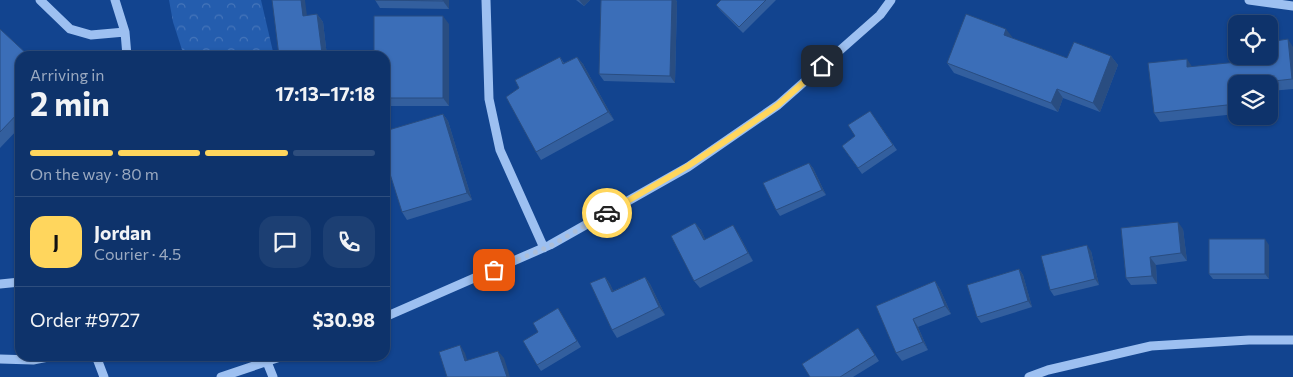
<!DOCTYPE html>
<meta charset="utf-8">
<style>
body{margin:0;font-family:Commissioner,sans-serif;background:#1c3f73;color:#f1f3f6;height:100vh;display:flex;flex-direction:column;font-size:19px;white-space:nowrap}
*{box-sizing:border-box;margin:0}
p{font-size:16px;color:#9baac1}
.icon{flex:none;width:28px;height:28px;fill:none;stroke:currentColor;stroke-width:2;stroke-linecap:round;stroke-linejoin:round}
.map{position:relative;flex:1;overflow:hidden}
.sheet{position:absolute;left:15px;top:51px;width:375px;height:310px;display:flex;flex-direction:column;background:#0e336b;border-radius:15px;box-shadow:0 1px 4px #0004,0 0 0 1px #2e4e7e}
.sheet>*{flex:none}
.buttons{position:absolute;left:1228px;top:15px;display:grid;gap:10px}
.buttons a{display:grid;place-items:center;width:50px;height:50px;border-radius:10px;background:#0e336b;box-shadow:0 1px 4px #0004,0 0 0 1px #2e4e7e;font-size:25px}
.pin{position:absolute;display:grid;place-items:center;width:42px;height:42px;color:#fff;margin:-21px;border-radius:10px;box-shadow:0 2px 8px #0006}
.courier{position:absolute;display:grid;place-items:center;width:50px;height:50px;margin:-25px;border:4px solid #ffd65d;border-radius:50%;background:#fff;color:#222;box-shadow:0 1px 6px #0007}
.head em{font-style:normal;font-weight:700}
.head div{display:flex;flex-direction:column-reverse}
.head{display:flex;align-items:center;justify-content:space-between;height:85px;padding:0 15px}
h1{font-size:32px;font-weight:700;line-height:38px}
.bar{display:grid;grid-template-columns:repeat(4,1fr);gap:8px 5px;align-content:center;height:60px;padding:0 15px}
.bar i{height:6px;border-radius:4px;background:#2e4e7e}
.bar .on{background:#ffd65d}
.bar p{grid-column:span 4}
.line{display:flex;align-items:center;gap:12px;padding:0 15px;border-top:1px solid #2e4e7e}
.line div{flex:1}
.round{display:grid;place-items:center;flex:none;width:52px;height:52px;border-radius:15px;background:#1c3f73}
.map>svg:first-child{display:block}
.forest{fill:url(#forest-crowns)}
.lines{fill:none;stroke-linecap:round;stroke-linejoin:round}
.minor{stroke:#9dc0f1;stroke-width:9}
.wall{fill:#335f9e}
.shaded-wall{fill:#294d81}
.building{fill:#3b6eb8;stroke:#294d81}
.done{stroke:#acbed8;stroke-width:5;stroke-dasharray:0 9}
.route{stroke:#ffd65d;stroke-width:6}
</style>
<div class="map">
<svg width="1293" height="377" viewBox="0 0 1293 377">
<defs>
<pattern id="forest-crowns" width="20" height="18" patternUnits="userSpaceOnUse" patternTransform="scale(1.25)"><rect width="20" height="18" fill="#245dae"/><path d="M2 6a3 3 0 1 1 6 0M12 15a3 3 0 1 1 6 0" fill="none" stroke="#4575ba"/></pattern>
</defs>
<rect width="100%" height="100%" fill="#12448f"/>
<path class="forest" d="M169 0H261L274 56H184L173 22Z"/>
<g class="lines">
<path class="minor" d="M40 0 70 29 91 35 125 32
M115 0 125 32 127 56
M486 0 489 99 500 150 544 248
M1249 0 1293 6
M0 284 20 282
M385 317 550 245 688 167 778 105 880 15 891 0
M96 356 104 377
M0 359 33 360 53 356
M267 362 273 377
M221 377 283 356
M1029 377 1048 370 1151 346 1249 340H1293"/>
</g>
<path class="wall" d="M375 0H449V9L380 8Z
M576 0H590L584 6Z
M601 0H676L677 2 675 83 604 81 599 74Z
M721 0H776L743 33 720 10 716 5Z
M317 14 323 22 327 56H279L307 16Z
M449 24V106H385V56Z
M0 29 20 56V127L0 148Z
M1012 38 1067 58 1111 56 1118 65 1100 112 1063 98 1058 112 954 73 947 63Z
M1293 47V89L1271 91 1273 110H1269V84H1236V114L1160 122 1154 113 1258 60Z
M560 57 564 63 577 57 583 64 614 120 541 160 536 152Z
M870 111 897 150 862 174 842 146 855 136Z
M443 114 448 121 472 200 407 220 402 212Z
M809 163 813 168 826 195 780 216 776 210Z
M695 223 701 230 705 239 738 233 753 261 700 288 694 281Z
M1183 229 1187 261 1156 265 1157 284 1131 285 1126 278Z
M1269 245V279H1213L1209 274Z
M1091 251 1099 285 1054 296 1050 290Z
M1019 269 1023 275 1032 307 981 323 977 317Z
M605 277 610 284 613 291 645 277 650 284 665 315 617 338 612 330Z
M935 281 940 289 951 314 918 327 928 350 902 361 896 353 876 306Z
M558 308 581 347 541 371 537 365Z
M862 334 879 361 853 377H810Z"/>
<path class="shaded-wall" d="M301 0H305L308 24 303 16Z
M443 0H449V9L443 1Z
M579 0H590L584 6Z
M672 0H676L677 2 675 83 670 76Z
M317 14 323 22 327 56H325L322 53Z
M443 16 449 24V106L443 98Z
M1006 29 1013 38 1004 35Z
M1288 39 1293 47V80L1292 79Z
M1111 56 1118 65 1100 112 1093 103Z
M577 57 583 64 614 120 608 112Z
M1187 59 1193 68 1187 67Z
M1269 88 1271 91 1273 110 1269 104Z
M1057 89 1063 98 1058 112 1051 103Z
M443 114 448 121 472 200 467 193Z
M809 163 813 168 826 195 822 190Z
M1178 222 1183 229 1187 261 1181 253Z
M695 223 701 230 709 247 704 240Z
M733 225 738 233 753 261 748 253Z
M1265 239 1269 245V279L1265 274Z
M1087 245 1091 251 1099 285 1095 279Z
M1150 257 1156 265 1157 284 1152 276Z
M1019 269 1023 275 1032 307 1028 301Z
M605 277 610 284 618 300 612 292Z
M645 277 650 284 665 315 659 307Z
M935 281 940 289 951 314 945 306Z
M913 319 918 327 928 350 923 342Z
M460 345 465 353 470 369 465 361Z
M498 351 504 358 510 377H507Z"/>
<path class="building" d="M272 0H301L303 16 317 14 322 53 291 56H279Z
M375 0H443V1Z
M601 0H672L670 76 599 74Z
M721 0H766L739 27 716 5Z
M966 14 1006 29 1004 35 1067 58 1074 42 1111 56 1093 103 1057 89 1051 103 947 63Z
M374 16H443V98H385V56H374Z
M0 29 29 56H20V111L0 132Z
M1288 39 1292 79 1265 82V84H1236V104L1154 113 1148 63 1187 59V67L1258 60 1257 56H1269V42Z
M560 57 563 64 577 57 608 112 536 152 506 97 519 88 515 80Z
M870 111 893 145 858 168 842 146 855 136 848 125Z
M443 114 467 193 402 212 385 158V131Z
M809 163 822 190 776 210 763 183Z
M1178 222 1181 253 1150 257 1152 276 1126 278 1121 228Z
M695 223 704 240 733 225 748 253 694 281 671 236Z
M1209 239H1265V274H1209Z
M1087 245 1095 279 1050 290 1041 256Z
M1019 269 1028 301 977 317 967 285Z
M605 277 612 292 645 277 659 307 612 330 590 283Z
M935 281 945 306 913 319 923 342 896 353 876 306Z
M558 308 577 341 537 365 523 341 538 332 533 323Z
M858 328 875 355 840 377H810L802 364Z
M460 345 465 361 498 351 507 377H447L439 352Z"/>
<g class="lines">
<path class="done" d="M494 270 550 246 607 213"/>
<path class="route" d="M607 213 688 166 733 136 778 105 822 66"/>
</g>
</svg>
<div class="buttons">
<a><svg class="icon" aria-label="locate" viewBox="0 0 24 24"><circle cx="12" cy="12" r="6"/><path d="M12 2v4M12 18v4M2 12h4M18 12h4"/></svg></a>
<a><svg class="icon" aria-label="layers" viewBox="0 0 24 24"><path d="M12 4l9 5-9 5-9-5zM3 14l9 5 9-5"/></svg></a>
</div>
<div class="pin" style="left:494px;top:270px;background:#ea580c"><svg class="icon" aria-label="bag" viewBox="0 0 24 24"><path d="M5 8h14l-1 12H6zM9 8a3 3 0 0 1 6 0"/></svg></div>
<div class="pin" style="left:822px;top:66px;background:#1f2937"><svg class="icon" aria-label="home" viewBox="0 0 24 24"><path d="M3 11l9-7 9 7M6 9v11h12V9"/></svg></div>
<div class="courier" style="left:607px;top:213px"><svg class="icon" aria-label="car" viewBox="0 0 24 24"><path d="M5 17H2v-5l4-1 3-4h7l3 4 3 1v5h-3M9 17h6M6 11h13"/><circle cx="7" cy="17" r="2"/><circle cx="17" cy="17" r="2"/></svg></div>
<section class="sheet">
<div class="head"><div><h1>2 min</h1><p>Arriving in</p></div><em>17:13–17:18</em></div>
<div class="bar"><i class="on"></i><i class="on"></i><i class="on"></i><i></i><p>On the way · 80 m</p></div>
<div class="line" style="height:90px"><b class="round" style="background:#ffd65d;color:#111">J</b><div><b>Jordan</b><p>Courier · 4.5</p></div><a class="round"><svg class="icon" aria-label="chat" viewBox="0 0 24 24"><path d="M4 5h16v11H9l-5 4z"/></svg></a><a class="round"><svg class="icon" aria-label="phone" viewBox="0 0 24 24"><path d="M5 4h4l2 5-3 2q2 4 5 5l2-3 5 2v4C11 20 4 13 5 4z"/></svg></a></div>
<div class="line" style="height:65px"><div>Order #9727</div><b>$30.98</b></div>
</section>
</div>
